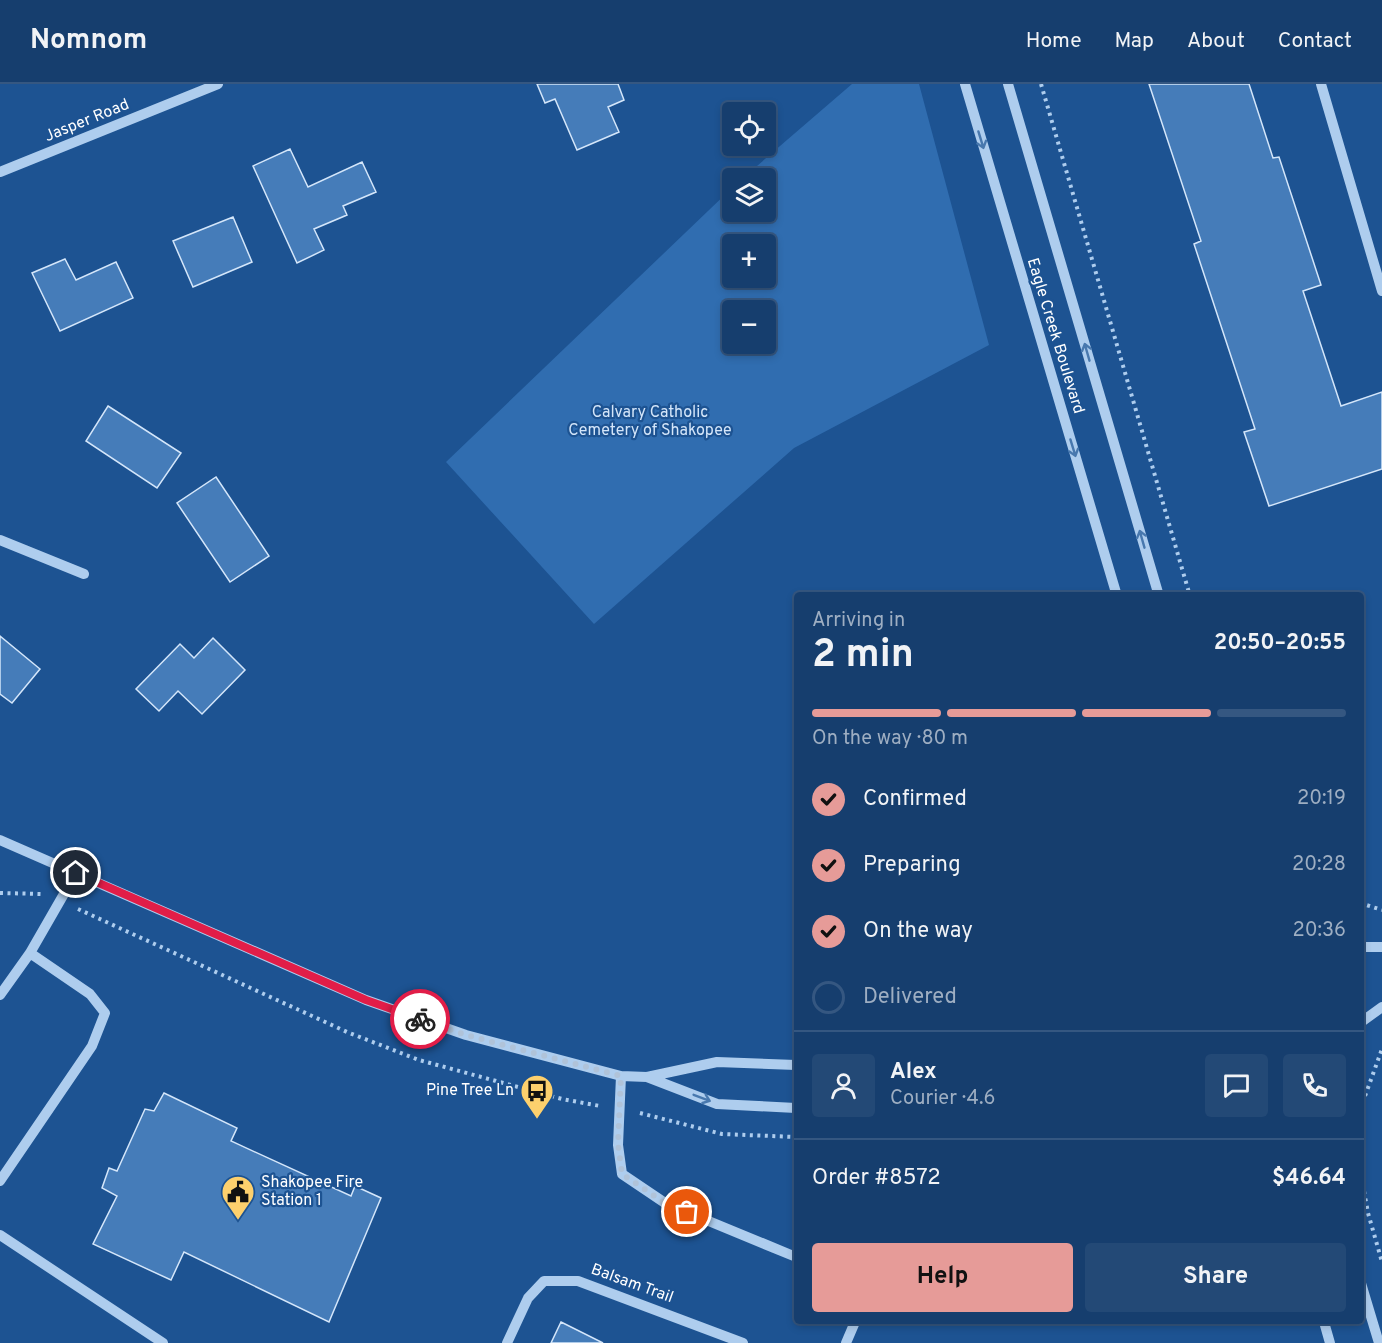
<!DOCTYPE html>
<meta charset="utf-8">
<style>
body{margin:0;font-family:Overpass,sans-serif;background:#234976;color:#f1f3f6;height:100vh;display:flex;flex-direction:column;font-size:22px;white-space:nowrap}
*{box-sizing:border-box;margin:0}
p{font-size:20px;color:#9eaec2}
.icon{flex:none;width:33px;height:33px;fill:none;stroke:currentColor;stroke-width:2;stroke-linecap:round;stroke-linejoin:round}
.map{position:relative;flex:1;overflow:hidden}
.panel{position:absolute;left:794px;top:508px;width:570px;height:732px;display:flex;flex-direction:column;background:#163e6e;border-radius:6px;box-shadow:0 3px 9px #0003,0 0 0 2px #355781}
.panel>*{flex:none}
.fabs{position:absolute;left:722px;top:18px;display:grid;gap:12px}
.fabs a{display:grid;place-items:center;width:54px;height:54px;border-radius:6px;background:#163e6e;box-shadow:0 3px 9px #0003,0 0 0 2px #355781;font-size:30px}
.pin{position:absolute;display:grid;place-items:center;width:51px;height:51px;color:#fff;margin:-26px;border:3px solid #fff;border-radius:50%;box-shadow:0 2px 6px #0007}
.courier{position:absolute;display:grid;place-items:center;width:60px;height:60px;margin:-30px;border:4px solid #e11d48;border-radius:50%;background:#fff;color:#222;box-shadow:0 2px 8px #0007}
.summary em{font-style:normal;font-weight:700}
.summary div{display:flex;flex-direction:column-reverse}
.summary{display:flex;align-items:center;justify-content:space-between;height:102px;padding:0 18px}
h1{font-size:39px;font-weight:700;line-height:45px}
.bar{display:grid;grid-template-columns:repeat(4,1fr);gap:9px 6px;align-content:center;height:72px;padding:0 18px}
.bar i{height:8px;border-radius:4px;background:#355781}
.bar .active{background:#e69b98}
.bar p{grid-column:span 4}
.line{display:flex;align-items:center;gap:15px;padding:0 18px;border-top:2px solid #355781}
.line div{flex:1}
.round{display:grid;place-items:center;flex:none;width:63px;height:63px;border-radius:6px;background:#234976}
ol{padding:0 18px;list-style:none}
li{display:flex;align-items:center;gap:18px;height:66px}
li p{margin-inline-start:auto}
li .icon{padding:6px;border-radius:50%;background:#e69b98;color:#111;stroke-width:4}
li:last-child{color:#9eaec2}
li i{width:33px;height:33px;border:3px solid #355781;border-radius:50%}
.cta{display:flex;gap:12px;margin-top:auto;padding:12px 18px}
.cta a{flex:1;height:69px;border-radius:6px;background:#e69b98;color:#111;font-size:24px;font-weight:700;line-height:69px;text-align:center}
.cta a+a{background:#234976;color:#f1f3f6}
header{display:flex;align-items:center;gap:36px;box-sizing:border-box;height:84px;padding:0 30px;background:#163e6e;border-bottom:2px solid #355781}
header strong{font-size:28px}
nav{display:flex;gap:33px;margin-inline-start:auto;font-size:21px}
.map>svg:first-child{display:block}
.green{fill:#306db0;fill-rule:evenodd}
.building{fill:#457cb9;stroke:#d4e6fa;stroke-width:1.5}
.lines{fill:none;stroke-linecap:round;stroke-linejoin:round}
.path{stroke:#aecdee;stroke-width:4;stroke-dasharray:3 4.5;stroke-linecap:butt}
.minor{stroke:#aecdee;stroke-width:10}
.oneway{stroke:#4878ae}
.done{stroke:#b0c3d9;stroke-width:6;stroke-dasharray:0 10.8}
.route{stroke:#e11d48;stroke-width:8}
.labels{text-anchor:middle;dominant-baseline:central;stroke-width:4.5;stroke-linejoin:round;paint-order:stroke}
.street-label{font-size:16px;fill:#fff;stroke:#1d5392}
.park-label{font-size:16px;fill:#d4e6fa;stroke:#1d5392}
.poi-label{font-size:16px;fill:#fff;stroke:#1d5392;text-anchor:end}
</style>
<header>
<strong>Nomnom</strong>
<nav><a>Home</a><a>Map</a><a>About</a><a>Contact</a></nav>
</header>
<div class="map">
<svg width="1382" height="1259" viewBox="0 0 1382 1259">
<rect width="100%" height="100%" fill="#1d5392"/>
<path class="green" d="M852 0H919L989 261 794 364 594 540 446 378 732 104V128H765V94H743ZM732 160H765V194H732ZM732 226H765V260H732Z"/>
<path class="building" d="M537 0H618L624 16 608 23 619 48 577 66 555 15 545 19Z
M1149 0H1249L1273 74 1279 73 1321 201 1303 207 1341 322 1382 308V385L1269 422 1244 348 1255 345 1194 160 1201 157Z
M290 65 308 103 362 78 376 108 343 122 347 131 314 145 324 166 297 179 253 82Z
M233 133 252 178 193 203 173 157Z
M65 175 76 196 116 178 133 214 60 247 32 189Z
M108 322 181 369 157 404 86 357Z
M216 393 269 472 230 498 177 419Z
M0 552 40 585 12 619 0 610Z
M213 554 245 586 202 630 178 607 159 627 136 605 180 560 194 574Z
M164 1009 237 1044 231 1057 351 1112 355 1102 381 1114 329 1238 184 1168 171 1196 93 1160 117 1112 102 1104 109 1084 117 1087 145 1025 154 1027Z
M561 1238 603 1259H551Z"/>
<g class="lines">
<path class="path" d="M1041 0 1190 512
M0 809 41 810
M1360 819 1382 826
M78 825 347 948 419 976 562 1015 600 1022
M1360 1026 1382 965
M640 1029 722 1050 796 1053
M1360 1085 1368 1129 1382 1178"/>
<path class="minor" d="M965 0 1117 512
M1008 0 1159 512
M1321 0 1382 207
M0 88 218 0
M0 456 84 490
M0 756 366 916 466 951 621 992 647 993 717 978 796 981
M1360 863H1382
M0 911 30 869 76 789
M1360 939 1382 923
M621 992 618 1061 622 1090 665 1119 796 1173
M647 993 717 1020 796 1024
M0 1097 92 962 105 929 90 910 30 869
M0 1151 163 1259
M1360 1196 1379 1259
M1324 1238 1330 1259
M507 1259 528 1214 544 1197H578L743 1259
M846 1259 855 1238"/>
</g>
<defs><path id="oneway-shaft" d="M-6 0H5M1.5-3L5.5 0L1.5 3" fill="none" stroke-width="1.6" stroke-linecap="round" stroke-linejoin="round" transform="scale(1.5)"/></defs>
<g class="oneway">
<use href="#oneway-shaft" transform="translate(981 56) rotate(73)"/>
<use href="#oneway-shaft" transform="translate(1087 268) rotate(-106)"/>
<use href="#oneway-shaft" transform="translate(1073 364) rotate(73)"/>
<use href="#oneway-shaft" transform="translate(1142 455) rotate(-106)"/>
<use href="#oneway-shaft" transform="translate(702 1014) rotate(21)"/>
</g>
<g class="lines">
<path class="done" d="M420 935 466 951 621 992 618 1060 622 1090 665 1119 687 1128"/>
<path class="route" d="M76 789 366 916 420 935"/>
</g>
<defs>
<g id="bus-pin" transform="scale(1.725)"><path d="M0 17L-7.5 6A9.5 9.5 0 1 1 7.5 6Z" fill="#fdd06d" stroke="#1d5392"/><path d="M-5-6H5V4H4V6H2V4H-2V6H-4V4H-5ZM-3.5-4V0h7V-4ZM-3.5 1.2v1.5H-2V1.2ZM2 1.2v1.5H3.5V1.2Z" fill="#111"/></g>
<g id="civic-pin" transform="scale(1.725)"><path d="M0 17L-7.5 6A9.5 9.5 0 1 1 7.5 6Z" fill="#fdd06d" stroke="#1d5392"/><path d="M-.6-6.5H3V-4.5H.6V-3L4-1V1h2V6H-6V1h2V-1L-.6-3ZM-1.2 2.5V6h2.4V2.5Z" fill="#111"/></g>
</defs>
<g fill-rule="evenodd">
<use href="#bus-pin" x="537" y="1007"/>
<use href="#civic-pin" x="238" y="1108"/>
</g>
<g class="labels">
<g class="street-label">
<text transform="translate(87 37) rotate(-22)">Jasper Road</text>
<text transform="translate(1055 252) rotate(73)">Eagle Creek Boulevard</text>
<text transform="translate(632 1200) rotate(20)">Balsam Trail</text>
</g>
<g class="park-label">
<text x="650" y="329">Calvary Catholic<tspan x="650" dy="18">Cemetery of Shakopee</tspan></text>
</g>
<g class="poi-label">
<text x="514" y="1007">Pine Tree Ln</text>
<text x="261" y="1099" text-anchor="start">Shakopee Fire<tspan x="261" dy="18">Station 1</tspan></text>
</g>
</g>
</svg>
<div class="fabs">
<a><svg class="icon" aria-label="locate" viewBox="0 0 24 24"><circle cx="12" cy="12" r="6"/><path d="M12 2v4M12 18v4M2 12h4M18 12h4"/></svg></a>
<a><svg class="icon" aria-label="layers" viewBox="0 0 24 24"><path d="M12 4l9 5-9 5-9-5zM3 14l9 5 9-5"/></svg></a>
<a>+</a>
<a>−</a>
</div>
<div class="pin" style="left:687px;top:1128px;background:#ea580c"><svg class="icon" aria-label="bag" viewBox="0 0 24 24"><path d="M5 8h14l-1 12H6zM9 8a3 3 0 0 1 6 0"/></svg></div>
<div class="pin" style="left:76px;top:789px;background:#1f2937"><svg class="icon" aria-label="home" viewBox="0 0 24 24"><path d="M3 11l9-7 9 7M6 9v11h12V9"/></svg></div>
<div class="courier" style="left:420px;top:935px"><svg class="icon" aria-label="bike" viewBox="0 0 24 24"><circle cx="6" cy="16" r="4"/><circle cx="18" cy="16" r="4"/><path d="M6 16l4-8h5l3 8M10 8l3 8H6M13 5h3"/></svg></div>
<section class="panel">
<div class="summary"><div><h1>2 min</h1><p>Arriving in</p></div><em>20:50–20:55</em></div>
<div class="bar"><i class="active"></i><i class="active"></i><i class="active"></i><i></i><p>On the way · 80 m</p></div>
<ol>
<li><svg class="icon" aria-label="check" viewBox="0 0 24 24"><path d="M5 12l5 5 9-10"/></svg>Confirmed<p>20:19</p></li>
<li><svg class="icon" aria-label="check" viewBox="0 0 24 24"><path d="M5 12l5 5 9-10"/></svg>Preparing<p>20:28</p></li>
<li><svg class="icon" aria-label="check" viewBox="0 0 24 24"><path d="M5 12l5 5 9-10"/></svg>On the way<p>20:36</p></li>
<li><i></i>Delivered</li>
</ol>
<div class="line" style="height:108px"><a class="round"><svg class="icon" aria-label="person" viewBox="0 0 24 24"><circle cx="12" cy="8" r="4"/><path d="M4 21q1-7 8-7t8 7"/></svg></a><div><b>Alex</b><p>Courier · 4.6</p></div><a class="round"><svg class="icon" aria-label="chat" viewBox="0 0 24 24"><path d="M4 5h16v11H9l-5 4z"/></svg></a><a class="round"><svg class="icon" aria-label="phone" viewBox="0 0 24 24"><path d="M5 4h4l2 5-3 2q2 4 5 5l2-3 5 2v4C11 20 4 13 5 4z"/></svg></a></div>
<div class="line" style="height:78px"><div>Order #8572</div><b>$46.64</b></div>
<div class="cta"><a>Help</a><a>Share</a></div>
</section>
</div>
